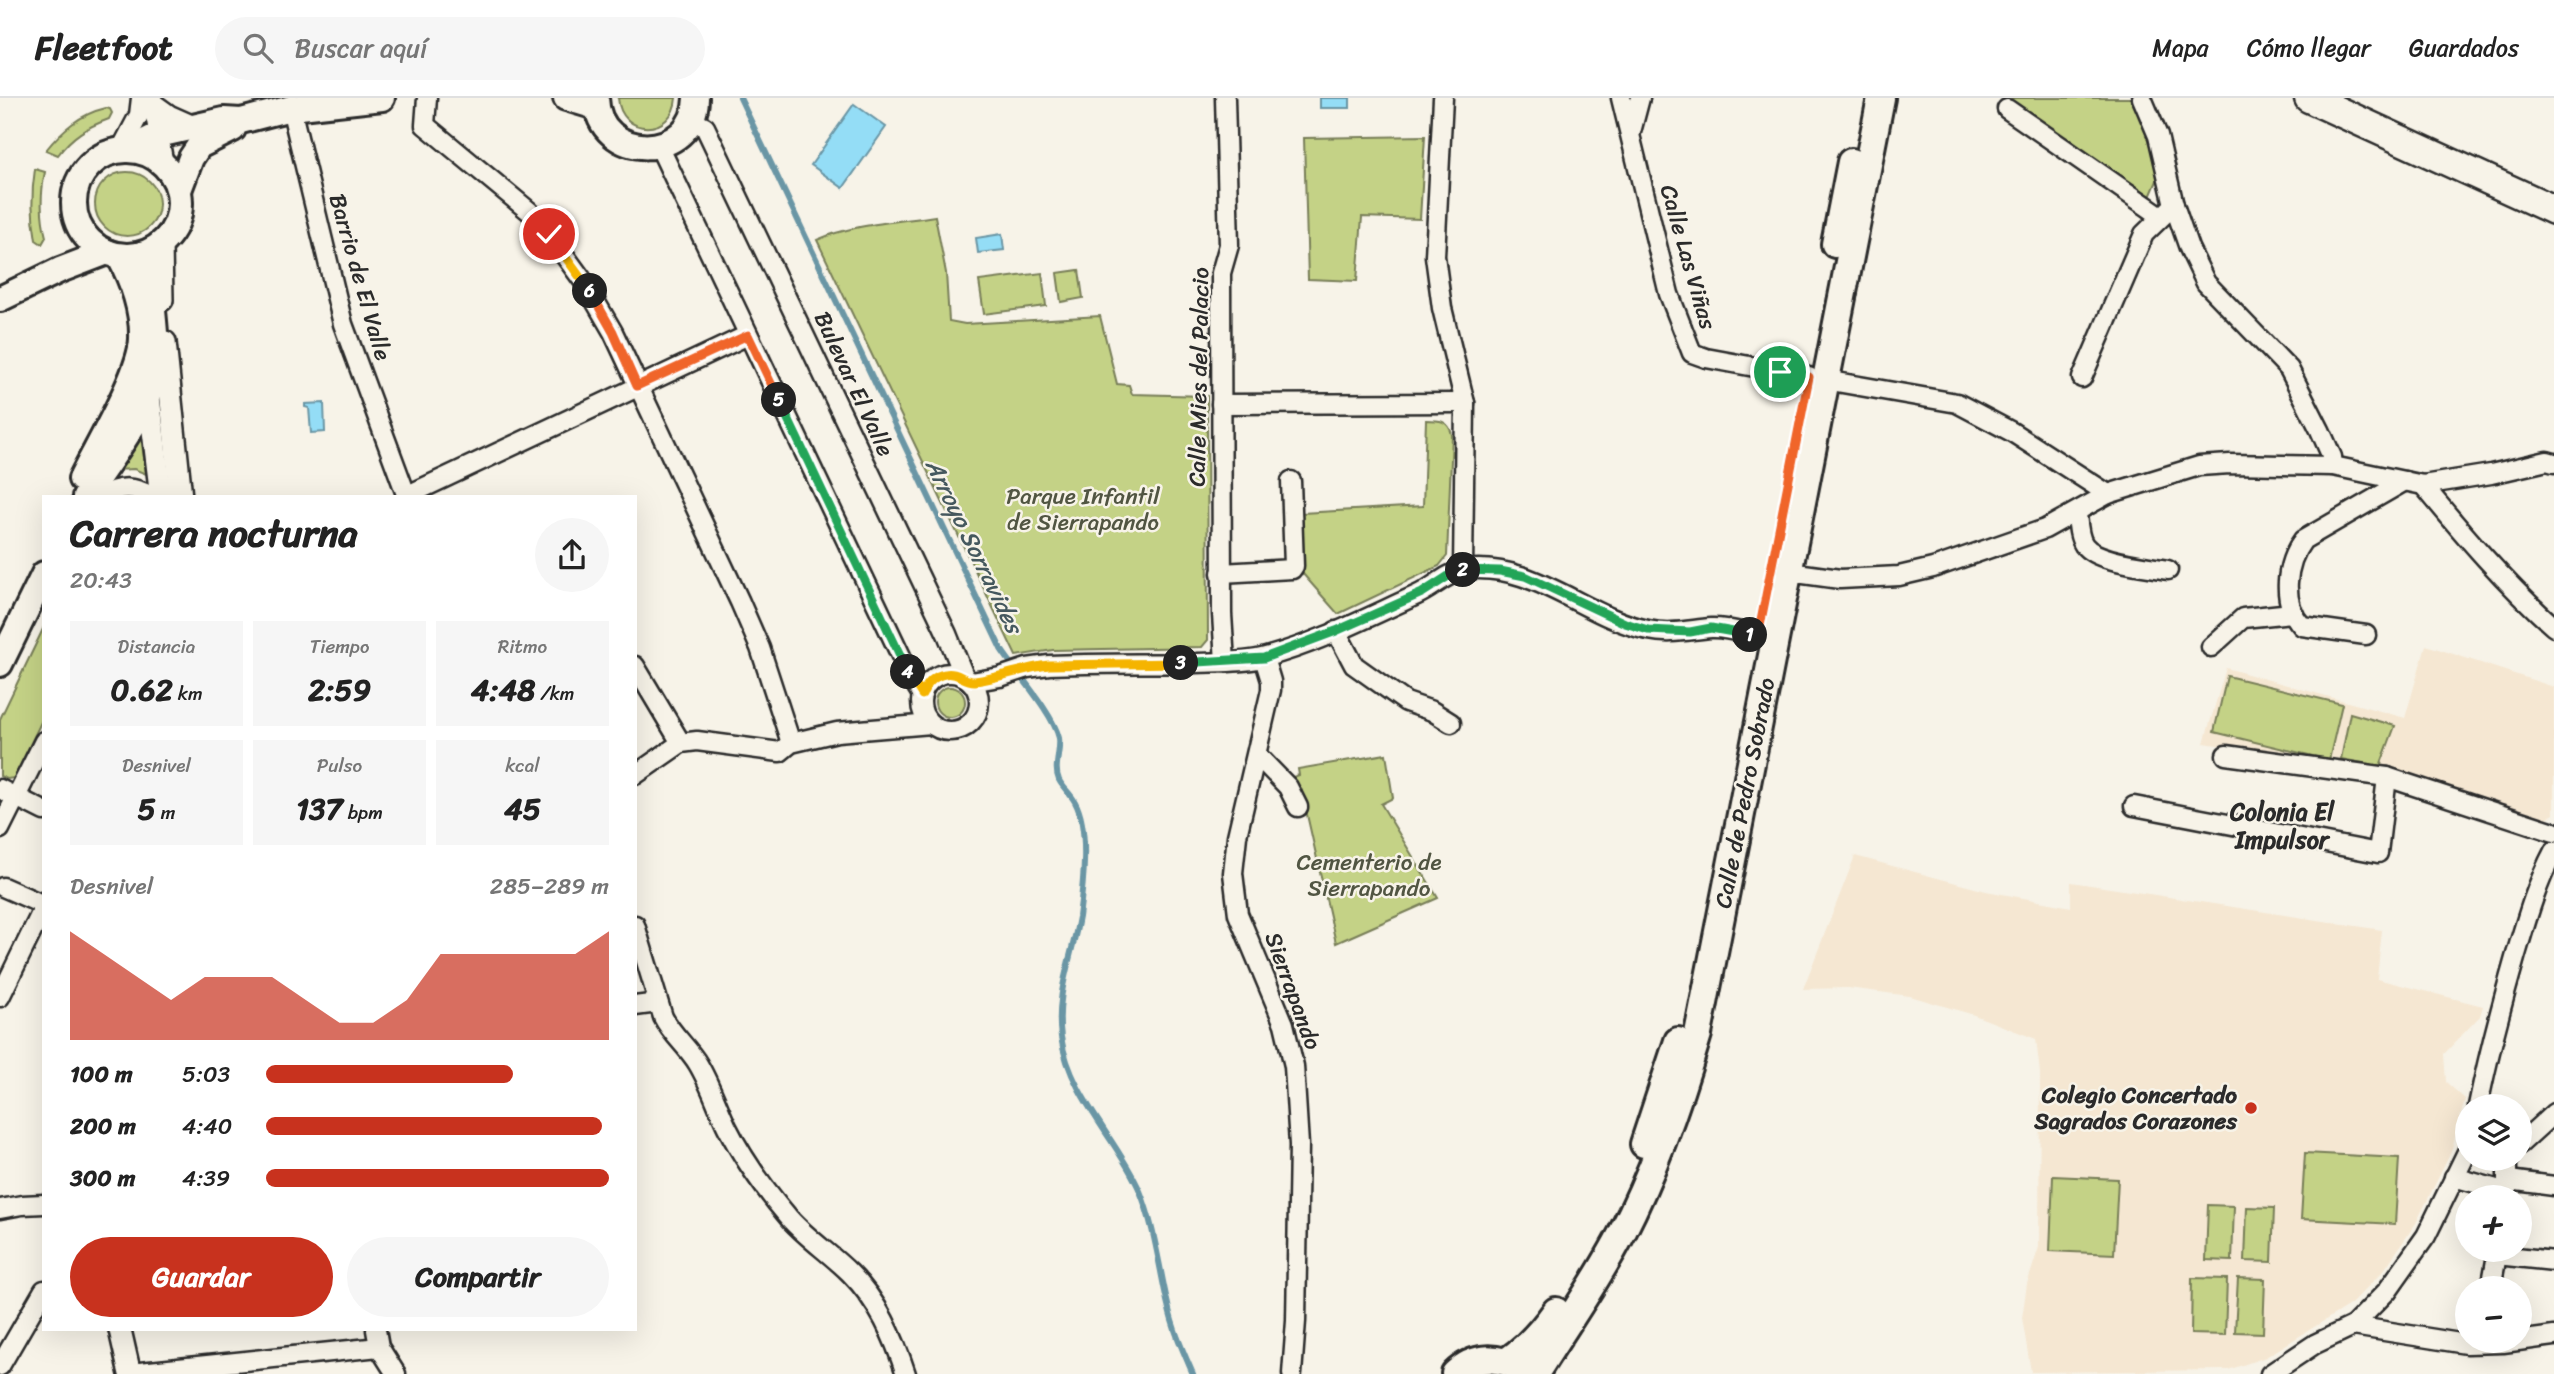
<!DOCTYPE html>
<html lang="es">
<head>
<meta charset="utf-8">
<style>
  :root { --surface:#fff; --page:#f6f6f6; --text:#222; --muted:#767676; --line:#e0e0e0; --accent:#c8321e }
  body { margin:0; font-family:Sriracha,sans-serif; background:var(--page); color:var(--text); height:100vh; display:flex; flex-direction:column; font-size:26px; white-space:nowrap }
  * { box-sizing:border-box; margin:0 }
  p { font-size:23px; color:var(--muted) }
  .icon { flex:none; width:38px; height:38px; fill:none; stroke:currentColor; stroke-width:2; stroke-linecap:round; stroke-linejoin:round }
  .map { position:relative; flex:1; overflow:hidden }
  .details { position:absolute; left:42px; top:397px; width:595px; height:836px; display:flex; flex-direction:column; background:var(--surface); border-radius:0px; box-shadow:0 7px 28px #0002 }
  .details>* { flex:none }
  .tools { position:absolute; left:2455px; top:996px; display:grid; gap:14px }
  .tools a { display:grid; place-items:center; width:77px; height:77px; border-radius:50%; background:var(--surface); box-shadow:0 7px 28px #0002; font-size:35px }
  .pin { position:absolute; display:grid; place-items:center; width:60px; height:60px; color:#fff; margin:-30px; border:4px solid #fff; border-radius:50%; box-shadow:0 2px 7px #0007 }
  .km { position:absolute; width:35px; height:35px; margin:-18px; border-radius:50%; background:#222; color:#fff; font-size:19px; line-height:35px; text-align:center }
  .round { display:grid; place-items:center; flex:none; width:74px; height:74px; border-radius:37px; background:var(--page) }
  .summary { display:flex; align-items:center; justify-content:space-between; height:119px; padding:0 28px }
  h1 { font-size:38px; font-weight:800; line-height:52px }
  .stats { display:grid; grid-template-columns:repeat(3,1fr); gap:10px; height:119px; padding:7px 28px }
  .stats div { display:grid; align-content:center; border-radius:0px; background:var(--page); text-align:center }
  .stats b { font-size:30px; font-weight:800 }
  .stats small { font-size:19px; font-weight:400 }
  .stats p { font-size:19px }
  .chart { height:196px; padding:14px 28px }
  .chart p { display:flex; justify-content:space-between }
  .chart svg { width:100%; height:126px; margin-top:7px; fill:var(--accent); opacity:.7 }
  .action { display:flex; gap:14px; margin-top:auto; padding:14px 28px }
  .action a { flex:1; height:80px; border-radius:42px; background:var(--accent); color:#fff; font-size:28px; font-weight:800; line-height:80px; text-align:center }
  .action a+a { background:var(--page); color:var(--text) }
  ul { padding:0 28px; list-style:none; font-size:23px }
  li { display:grid; grid-template-columns:112px 84px 1fr; align-items:center; height:52px }
  li i { height:18px; border-radius:9px; background:var(--accent) }
  header { display:flex; align-items:center; gap:42px; box-sizing:border-box; height:98px; padding:0 35px; background:var(--surface); border-bottom:2px solid var(--line) }
  header strong { font-size:33px }
  nav { display:flex; gap:38px; margin-inline-start:auto; font-size:24px }
  .search { width:490px; height:63px; background:var(--page); display:flex; align-items:center; gap:18px; box-sizing:border-box; padding:0 24px; border-radius:38px; color:var(--muted); font-size:26px }
  .map>svg:first-child { display:block }
  .built { fill:#f5e7d2 }
  .green { fill:#c4d286; stroke:#787e58; stroke-width:2 }
  .water { fill:#94ddf6; stroke:#6a96a5; stroke-width:2 }
  .lines { fill:none; stroke-linecap:round; stroke-linejoin:round }
  .stream { stroke:#6a96a5; stroke-width:6 }
  .minor-casing { stroke:#2b2b2b; stroke-width:23 }
  .tertiary-casing { stroke:#2b2b2b; stroke-width:26 }
  .secondary-casing { stroke:#2b2b2b; stroke-width:30 }
  .primary-casing { stroke:#2b2b2b; stroke-width:32 }
  .trunk-casing { stroke:#2b2b2b; stroke-width:33 }
  .minor { stroke:#f7f3e8; stroke-width:18 }
  .tertiary { stroke:#f7f3e8; stroke-width:21 }
  .secondary { stroke:#f7f3e8; stroke-width:24 }
  .primary { stroke:#f7f3e8; stroke-width:26 }
  .trunk { stroke:#f7f3e8; stroke-width:28 }
  .split-1-casing { stroke:#fff; stroke-width:14 }
  .split-2-casing { stroke:#fff; stroke-width:14 }
  .split-3-casing { stroke:#fff; stroke-width:14 }
  .split-4-casing { stroke:#fff; stroke-width:14 }
  .split-5-casing { stroke:#fff; stroke-width:14 }
  .split-6-casing { stroke:#fff; stroke-width:14 }
  .split-7-casing { stroke:#fff; stroke-width:14 }
  .split-1 { stroke:#f0652b; stroke-width:9 }
  .split-2 { stroke:#22a559; stroke-width:9 }
  .split-3 { stroke:#22a559; stroke-width:9 }
  .split-4 { stroke:#f5b400; stroke-width:9 }
  .split-5 { stroke:#22a559; stroke-width:9 }
  .split-6 { stroke:#f0652b; stroke-width:9 }
  .split-7 { stroke:#f5b400; stroke-width:9 }
  .poi-dot { fill:#c8321e; stroke:#f7f3e8; stroke-width:2.5 }
  .labels { text-anchor:middle; dominant-baseline:central; stroke-width:5; stroke-linejoin:round; paint-order:stroke }
  .street-label { font-size:23px; fill:#2b2b2b; stroke:#f7f3e8 }
  .park-label { font-size:23px; fill:#515542; stroke:#f7f3e8 }
  .poi-label { font-size:23px; font-weight:bold; fill:#2b2b2b; stroke:#f7f3e8; text-anchor:end }
  .water-label { font-size:24px; font-style:italic; fill:#45585e; stroke:#f7f3e8 }
  .neighbourhood-label { font-size:24px; font-weight:bold; fill:#2b2b2b; stroke:#f7f3e8 }
</style>
</head>
<body>
<header>
<strong>Fleetfoot</strong>
<div class="search"><svg class="icon" aria-label="search" viewBox="0 0 24 24"><circle cx="10" cy="10" r="6"/><path d="M15 15l6 6"/></svg>Buscar aquí</div>
<nav><a>Mapa</a><a>Cómo llegar</a><a>Guardados</a></nav>
</header>
<div class="map">
<svg width="2554" height="1276" viewBox="0 0 2554 1276">
  <rect width="100%" height="100%" fill="#f7f3e8"/>
  <filter id="ink" filterUnits="userSpaceOnUse"><feTurbulence type="fractalNoise" baseFrequency=".0143" numOctaves="2"/><feDisplacementMap in="SourceGraphic" scale="14" xChannelSelector="R" yChannelSelector="G"/><feConvolveMatrix kernelMatrix="1 2 1 2 8 2 1 2 1" color-interpolation-filters="sRGB"/></filter>
  <g filter="url(#ink)">
    <g class="built">
      <path d="M2426,547L2554,589V716L2547,720L2399,674L2204,645L2226,570L2405,620Z"/>
      <path d="M1855,758L1986,793L2071,809V784L2382,832L2377,881L2483,908L2480,918L2444,956L2446,984L2465,1001L2451,1054L2416,1125L2384,1172L2351,1206L2266,1259L2228,1272L2031,1274L2022,1220L2027,1186L2039,1149L2040,975L2036,941L1974,917L1910,898L1848,890L1803,891Z"/>
    </g>
    <g class="green">
      <path d="M618,0H676C673,39 621,39 618,0Z"/>
      <path d="M2012,0H2130L2144,28L2159,78L2150,99L2010,6Z"/>
      <path d="M106,10L110,11L112,15L109,21C87,29 72,38 58,57L46,52C62,32 80,16 106,10Z"/>
      <path d="M1425,38L1420,121L1362,119L1357,183L1308,181L1304,40Z"/>
      <path d="M35,71L45,74C40,97 40,116 46,139L42,146L36,142C31,116 31,96 35,71Z"/>
      <circle cx="127" cy="106" r="32"/>
      <path d="M935,118L946,175L949,223L965,226L1100,218L1117,286L1129,287L1132,296L1207,298L1208,542L1202,549L1053,552L1016,558L817,142C853,126 896,124 935,118Z"/>
      <path d="M1079,172L1083,200L1061,204L1057,175Z"/>
      <path d="M1042,175L1046,208L984,216L979,183Z"/>
      <path d="M1426,322C1439,322 1449,322 1452,337L1447,458L1439,468L1338,516L1303,476L1302,415L1423,408Z"/>
      <path d="M141,338L146,376L134,371L116,372Z"/>
      <path d="M44,529V618L14,680L7,681L0,678V621Z"/>
      <path d="M2227,578L2342,606L2329,662L2214,634Z"/>
      <circle cx="950" cy="604" r="15"/>
      <path d="M2350,615L2395,628L2380,668L2341,661Z"/>
      <path d="M1386,656L1393,700L1381,706L1438,800L1336,845L1301,690H1295L1293,679L1299,677L1298,671Z"/>
      <path d="M2305,1055L2399,1060L2395,1126L2301,1121Z"/>
      <path d="M2053,1078L2118,1081L2114,1156L2050,1153Z"/>
      <path d="M2208,1107L2234,1108L2232,1163L2206,1162Z"/>
      <path d="M2247,1109L2274,1110L2272,1164L2245,1163Z"/>
      <path d="M2192,1180L2227,1181L2225,1237L2191,1236Z"/>
      <path d="M2238,1180L2265,1181L2263,1235L2235,1234Z"/>
    </g>
    <g class="water">
      <rect x="1320" y="0" width="30" height="10"/>
      <path d="M854,6L886,29L843,90L811,67Z"/>
      <path d="M1002,136L1004,152L978,155L976,140Z"/>
      <path d="M324,305L325,334L311,335L309,310L305,309V306Z"/>
    </g>
    <g class="lines">
      <path class="stream" d="M740,0L1001,551C1016,574 1053,615 1059,640C1061,654 1053,669 1059,682C1063,690 1071,696 1075,704C1090,731 1083,789 1079,819C1072,860 1055,896 1061,939C1070,999 1117,1040 1140,1093C1155,1130 1159,1169 1168,1207C1173,1231 1183,1253 1193,1276"/>
      <g class="minor-casing">
        <g id="minor">
          <path d="M152,0L164,67"/>
          <path d="M427,0L425,27L529,113L549,136L584,184L613,234L740,504L760,550L791,645"/>
          <path d="M1225,0L1229,147L1221,175L1222,516L1225,564"/>
          <path d="M1443,0L1435,158L1442,210L1465,305L1463,472"/>
          <path d="M1621,0L1669,196L1692,255L1706,260L1809,279"/>
          <path d="M2142,0L2158,38L2174,107L2189,150L2206,185L2289,271L2320,332L2332,359L2333,368"/>
          <path d="M152,4L170,17L197,29"/>
          <path d="M291,10L343,226L407,399"/>
          <path d="M2007,11L2161,118"/>
          <path d="M691,22L705,29L947,536L964,578"/>
          <path d="M1631,34L1640,0"/>
          <path d="M659,48L911,579L922,597"/>
          <path d="M120,53L139,17L141,0"/>
          <path d="M2082,280L2144,136L2174,107"/>
          <path d="M1825,282L1957,305L2012,334L2108,396"/>
          <path d="M1221,306L1465,305"/>
          <path d="M2423,387C2464,437 2505,485 2554,529"/>
          <path d="M406,398L748,237"/>
          <path d="M102,399C120,386 136,389 154,399"/>
          <path d="M2077,415C2078,425 2078,438 2084,447C2096,464 2147,468 2168,472"/>
          <path d="M1789,474L1840,481L1899,478L1933,470L2045,431L2108,396L2199,368L2230,366L2333,368L2423,387L2491,376L2547,363L2554,365"/>
          <path d="M1221,475L1292,471L1294,468L1291,383"/>
          <path d="M1336,533L1354,567L1406,604L1432,613L1451,625"/>
          <path d="M2366,537L2302,528C2281,505 2285,466 2303,442L2405,383"/>
          <path d="M2211,549L2243,520L2292,515"/>
          <path d="M1264,560L1271,583V592L1237,738L1233,775L1238,816L1284,926L1294,968L1299,1047L1296,1223L1292,1276"/>
          <path d="M635,568L681,645"/>
          <circle cx="950" cy="604" r="29"/>
          <path d="M971,584L1000,579L1027,570L1049,567C1098,565 1148,566 1197,565C1219,564 1245,565 1266,559C1318,545 1368,519 1417,497C1433,490 1447,475 1464,472C1534,463 1584,519 1648,532C1671,537 1688,532 1711,530C1726,529 1743,535 1758,538"/>
          <path d="M1257,657L1288,689L1298,709"/>
          <path d="M2226,657L2387,679L2554,734"/>
          <path d="M635,677L681,645L697,643L780,654L791,645L837,634L931,626"/>
          <path d="M0,691L44,713"/>
          <path d="M2134,708L2378,755L2387,679"/>
          <path d="M0,731L44,643"/>
          <path d="M3,789L44,807"/>
          <path d="M635,827L663,919C672,937 688,949 698,966C710,986 717,1008 727,1029C743,1061 767,1094 790,1121C808,1141 831,1156 850,1175C878,1203 894,1239 906,1276"/>
          <path d="M0,899L44,809"/>
          <path d="M635,908L658,905"/>
          <path d="M2478,1008C2488,958 2501,909 2515,860C2526,823 2536,787 2554,753"/>
          <path d="M2520,1046L2554,1015"/>
          <path d="M2507,1060V1092"/>
          <path d="M2454,1079L2507,1094"/>
          <path d="M2509,1082L2554,1088"/>
          <path d="M0,1111L22,1107L44,1106"/>
          <path d="M2498,1152L2497,1157L2554,1163"/>
          <path d="M2491,1190L2497,1157"/>
          <path d="M2353,1228L2466,1246L2503,1245L2554,1238"/>
          <path d="M376,1232L379,1249L396,1276"/>
          <path d="M0,1268L44,1192"/>
          <path d="M130,1275L379,1249"/>
          <path d="M2270,1276L2315,1246L2353,1228L2387,1193L2426,1138L2468,1052"/>
        </g>
      </g>
      <g class="tertiary-casing">
        <g id="tertiary">
          <path d="M161,146L162,202"/>
          <path d="M165,244L181,399"/>
          <path d="M148,291L161,399"/>
          <path d="M120,1232L130,1276"/>
        </g>
      </g>
      <g class="secondary-casing">
        <g id="secondary">
          <path d="M566,0L596,9"/>
          <path d="M596,0C598,65 695,64 696,0"/>
          <circle cx="127" cy="105" r="53"/>
          <path d="M129,52L158,37L224,22L241,23L291,10L382,0"/>
          <path d="M179,92L191,60L199,48L233,31"/>
          <path d="M0,201L60,172L107,154"/>
          <path d="M81,381C97,348 141,275 142,241C143,211 133,184 119,158"/>
          <path d="M85,399C106,367 148,314 154,278C160,247 149,189 147,155"/>
          <path d="M0,566L44,476"/>
        </g>
      </g>
      <g class="primary-casing">
        <g id="primary">
          <path d="M1835,146L1851,64"/>
          <path d="M1644,1046L1678,943"/>
          <path d="M1507,1263C1528,1249 1542,1233 1556,1213"/>
          <path d="M1455,1276C1474,1257 1497,1258 1520,1270"/>
          <path d="M1535,1276C1564,1229 1596,1185 1622,1135C1655,1071 1678,1005 1698,936L1881,0"/>
        </g>
      </g>
      <g class="trunk-casing">
        <path id="trunk" d="M2309,0L2554,112"/>
      </g>
      <use href="#minor" class="minor"/>
      <use href="#tertiary" class="tertiary"/>
      <use href="#secondary" class="secondary"/>
      <use href="#primary" class="primary"/>
      <use href="#trunk" class="trunk"/>
    </g>
  </g>
  <g class="lines" filter="url(#ink)">
    <g class="split-1-casing">
      <path id="split-1" d="M1750,537L1758,538L1809,279L1780,274"/>
    </g>
    <g class="split-2-casing">
      <path id="split-2" d="M1463,472L1500,473L1525,478L1625,525L1648,532L1690,534L1711,530L1750,537"/>
    </g>
    <g class="split-3-casing">
      <path id="split-3" d="M1181,565L1264,560L1336,533L1422,495L1450,477L1463,472"/>
    </g>
    <g class="split-4-casing">
      <path id="split-4" d="M908,574L922,597C926,587 933,578 945,576C957,573 965,584 975,583C1000,580 1023,570 1049,567L1181,565"/>
    </g>
    <g class="split-5-casing">
      <path id="split-5" d="M779,302L908,574"/>
    </g>
    <g class="split-6-casing">
      <path id="split-6" d="M590,193L613,234L637,288L748,237L779,302"/>
    </g>
    <g class="split-7-casing">
      <path id="split-7" d="M549,136L590,193"/>
    </g>
    <use href="#split-1" class="split-1"/>
    <use href="#split-2" class="split-2"/>
    <use href="#split-3" class="split-3"/>
    <use href="#split-4" class="split-4"/>
    <use href="#split-5" class="split-5"/>
    <use href="#split-6" class="split-6"/>
    <use href="#split-7" class="split-7"/>
  </g>
  <circle class="poi-dot" cx="2251" cy="1010" r="7"/>
  <g class="labels">
    <g class="street-label">
      <text transform="translate(1688 159) rotate(74)">Calle Las Viñas</text>
      <text transform="translate(360 179) rotate(74)">Barrio de El Valle</text>
      <text transform="translate(1199 279) rotate(-89)">Calle Mies del Palacio</text>
      <text transform="translate(854 286) rotate(65)">Bulevar El Valle</text>
      <text transform="translate(1745 695) rotate(-79)">Calle de Pedro Sobrado</text>
      <text transform="translate(1293 893) rotate(70)">Sierrapando</text>
    </g>
    <g class="park-label">
      <text x="1083" y="398">Parque Infantil<tspan x="1083" dy="26">de Sierrapando</tspan></text>
      <text x="1369" y="764">Cementerio de<tspan x="1369" dy="26">Sierrapando</tspan></text>
    </g>
    <g class="poi-label">
      <text x="2237" y="997">Colegio Concertado<tspan x="2237" dy="26">Sagrados Corazones</tspan></text>
    </g>
    <g class="water-label">
      <text transform="translate(974 448) rotate(64)">Arroyo Sorravides</text>
    </g>
    <g class="neighbourhood-label">
      <text x="2282" y="714">Colonia El<tspan x="2282" dy="28">Impulsor</tspan></text>
    </g>
  </g>
</svg>
<div class="tools">
<a><svg class="icon" aria-label="layers" viewBox="0 0 24 24"><path d="M12 4l9 5-9 5-9-5zM3 14l9 5 9-5"/></svg></a>
<a>+</a>
<a>−</a>
</div>
<div class="pin" style="left:1780px;top:274px;background:#1e9e55"><svg class="icon" aria-label="arrive" viewBox="0 0 24 24"><path d="M6 21V4h12l-3 4 3 4H6"/></svg></div>
<div class="pin" style="left:549px;top:136px;background:#d93025"><svg class="icon" aria-label="check" viewBox="0 0 24 24"><path d="M5 12l5 5 9-10"/></svg></div>
<b class="km" style="left:1750px;top:537px">1</b>
<b class="km" style="left:1463px;top:472px">2</b>
<b class="km" style="left:1181px;top:565px">3</b>
<b class="km" style="left:908px;top:574px">4</b>
<b class="km" style="left:779px;top:302px">5</b>
<b class="km" style="left:590px;top:193px">6</b>
<section class="details">
<div class="summary"><div><h1>Carrera nocturna</h1><p>20:43</p></div><a class="round"><svg class="icon" aria-label="share" viewBox="0 0 24 24"><path d="M12 15V3M7 8l5-5 5 5M5 13v7h14v-7"/></svg></a></div>
<div class="stats">
<div><p>Distancia</p><b>0.62<small> km</small></b></div>
<div><p>Tiempo</p><b>2:59</b></div>
<div><p>Ritmo</p><b>4:48<small> /km</small></b></div>
</div>
<div class="stats">
<div><p>Desnivel</p><b>5<small> m</small></b></div>
<div><p>Pulso</p><b>137<small> bpm</small></b></div>
<div><p>kcal</p><b>45</b></div>
</div>
<div class="chart"><p><span>Desnivel</span>285–289 m</p>
<svg viewBox="0 0 160 44" preserveAspectRatio="none"><path d="M0 44V6L10 14L20 22L30 30L40 22L50 22L60 22L70 30L80 38L90 38L100 30L110 14L120 14L130 14L140 14L150 14L160 6V44z"/></svg>
</div>
<ul>
<li><b>100 m</b>5:03<i style="width:72%"></i></li>
<li><b>200 m</b>4:40<i style="width:98%"></i></li>
<li><b>300 m</b>4:39<i style="width:100%"></i></li>
</ul>
<div class="action"><a>Guardar</a><a>Compartir</a></div>
</section>
</div>
</body>
</html>
